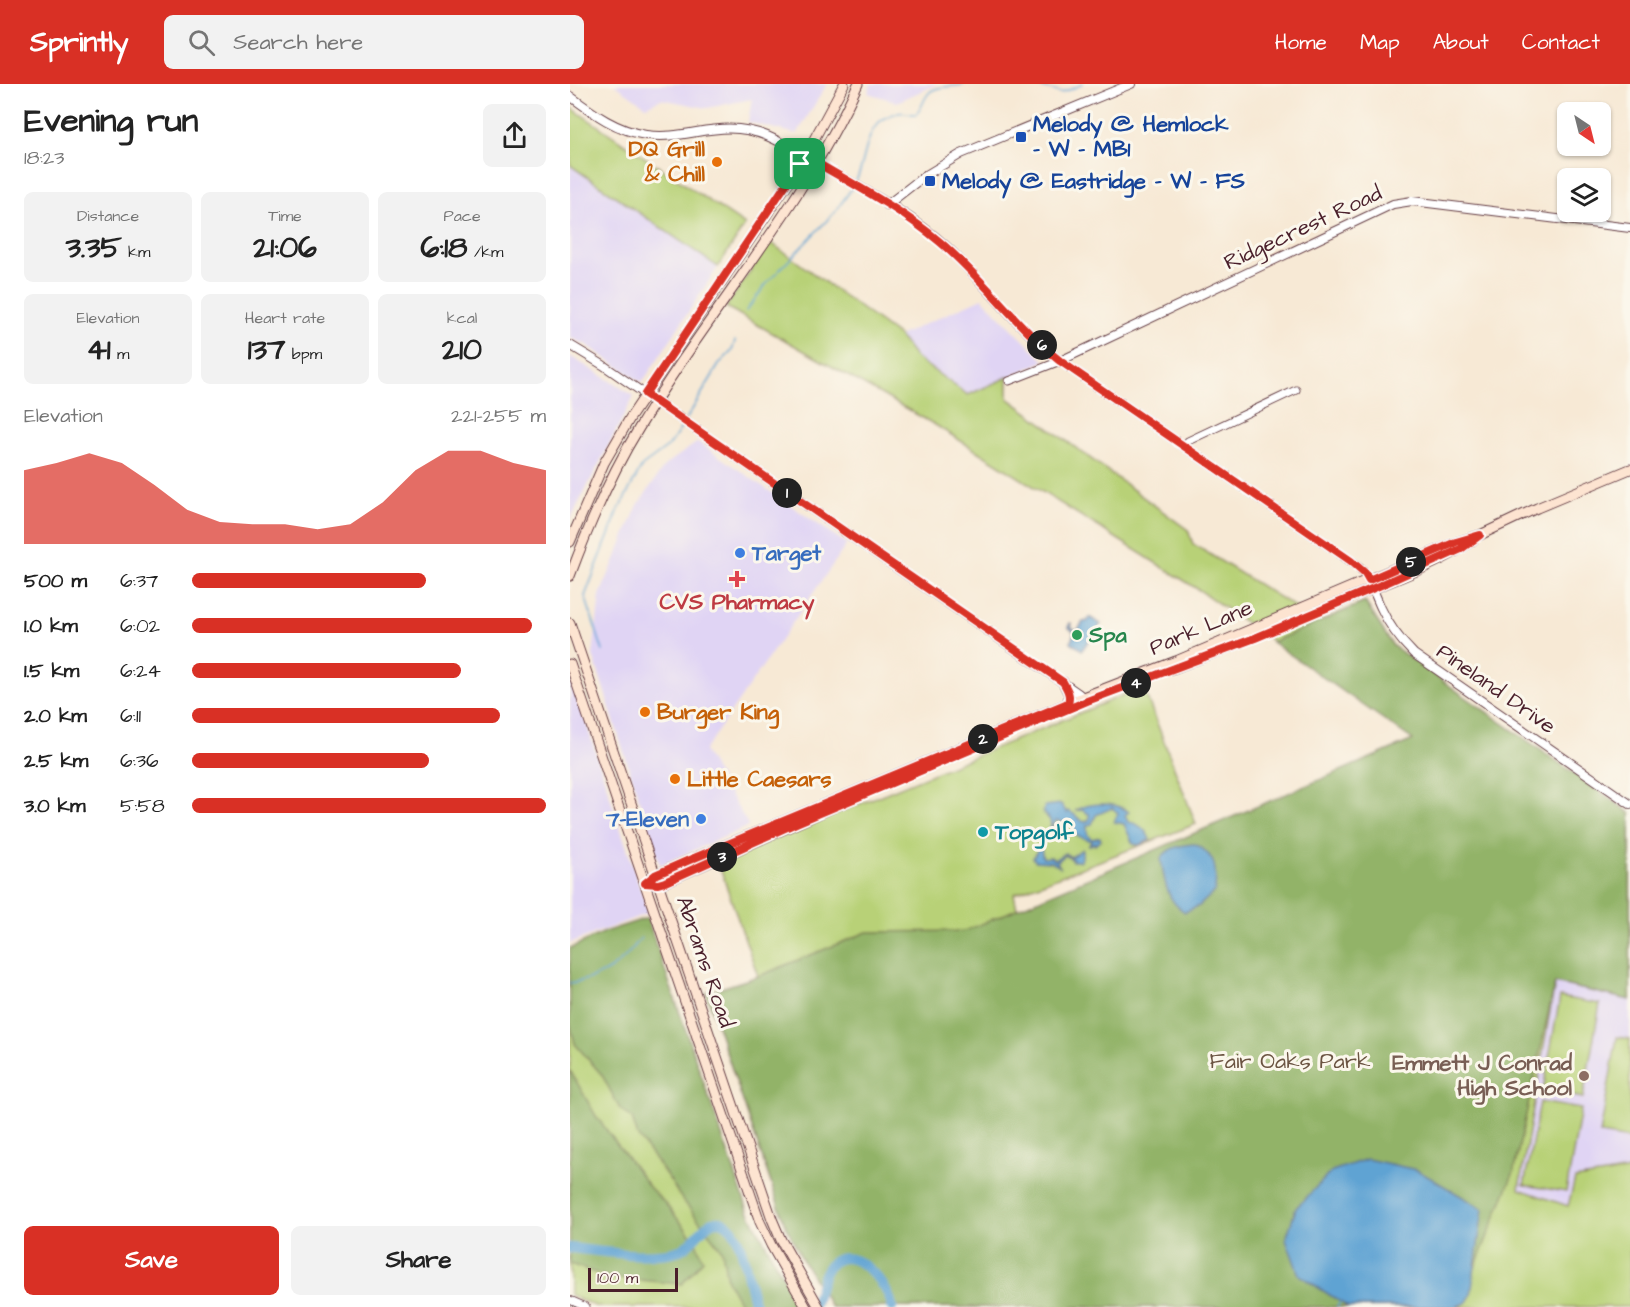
<!DOCTYPE html>
<html lang="en">
<head>
<meta charset="utf-8">
<style>
  :root { --surface:#fff; --page:#f2f2f2; --text:#222; --muted:#767676; --accent:#d93025 }
  body { margin:0; font-family:"Architects Daughter",sans-serif; background:var(--page); color:var(--text); height:100vh; display:flex; flex-direction:column; font-size:22px; white-space:nowrap }
  * { box-sizing:border-box; margin:0 }
  p { font-size:20px; color:var(--muted) }
  .icon { flex:none; width:33px; height:33px; fill:none; stroke:currentColor; stroke-width:2; stroke-linecap:round; stroke-linejoin:round }
  .map { position:relative; flex:1; overflow:hidden }
  .panel { display:flex; flex-direction:column; background:var(--surface); width:570px }
  .panel>* { flex:none }
  .needle { width:39px; rotate:145deg }
  .fabs { position:absolute; left:987px; top:18px; display:grid; gap:12px }
  .fabs a { display:grid; place-items:center; width:54px; height:54px; border-radius:9px; background:var(--surface); box-shadow:0 2px 4px #0004; font-size:30px }
  .scale { position:absolute; left:18px; bottom:15px; width:90px; box-sizing:border-box; padding-left:6px; border:3px solid #4a1f2b; border-top:0; font-size:16px; line-height:21px; white-space:nowrap; color:#4a1f2b; -webkit-text-stroke:4px #fbf7ec; paint-order:stroke }
  .pin { position:absolute; display:grid; place-items:center; width:51px; height:51px; color:#fff; margin:-26px; border-radius:12px; box-shadow:0 3px 9px #0006 }
  .km { position:absolute; width:30px; height:30px; margin:-15px; border-radius:50%; background:#222; color:#fff; font-size:16px; line-height:30px; text-align:center }
  .round { display:grid; place-items:center; flex:none; width:63px; height:63px; border-radius:9px; background:var(--page) }
  .head { display:flex; align-items:center; justify-content:space-between; height:102px; padding:0 24px }
  h1 { font-size:33px; font-weight:800; line-height:45px }
  .figures { display:grid; grid-template-columns:repeat(3,1fr); gap:9px; height:102px; padding:6px 24px }
  .figures div { display:grid; align-content:center; border-radius:9px; background:var(--page); text-align:center }
  .figures b { font-size:30px; font-weight:800 }
  .figures small { font-size:16px; font-weight:400 }
  .figures p { font-size:16px }
  .chart { height:168px; padding:12px 24px }
  .chart p { display:flex; justify-content:space-between }
  .chart svg { width:100%; height:108px; margin-top:6px; fill:var(--accent); opacity:.7 }
  .cta { display:flex; gap:12px; margin-top:auto; padding:12px 24px }
  .cta a { flex:1; height:69px; border-radius:9px; background:var(--accent); color:#fff; font-size:24px; font-weight:800; line-height:69px; text-align:center }
  .cta a+a { background:var(--page); color:var(--text) }
  ul { padding:0 24px; list-style:none; font-size:20px }
  li { display:grid; grid-template-columns:96px 72px 1fr; align-items:center; height:45px }
  li i { height:15px; border-radius:8px; background:var(--accent) }
  header { display:flex; align-items:center; gap:36px; box-sizing:border-box; height:84px; padding:0 30px; background:var(--accent); color:#fff }
  header strong { font-size:28px }
  nav { display:flex; gap:33px; margin-inline-start:auto; font-size:21px }
  .search { width:420px; height:54px; background:var(--page); display:flex; align-items:center; gap:15px; box-sizing:border-box; padding:0 21px; border-radius:9px; color:var(--muted); font-size:22px }
  main { display:flex; flex:1; min-height:0 }
  .map>svg:first-child { display:block }
  .built { fill:#e0d4f4 }
  .green { fill:#b8d177; stroke:#817851; stroke-width:1.5 }
  .forest { fill:#92b368; stroke:#6e694a; stroke-width:1.5 }
  .water { fill:#5fa3d3; stroke:#54617f; stroke-width:1.5 }
  .lines { fill:none; stroke-linecap:round; stroke-linejoin:round }
  .stream { stroke:#5fa3d3; stroke-width:1.5 }
  .river { stroke:#5fa3d3; stroke-width:10 }
  .minor-casing { stroke:#643d44; stroke-width:9 }
  .tertiary-casing { stroke:#643d44; stroke-width:10 }
  .secondary-casing { stroke:#643d44; stroke-width:11 }
  .minor { stroke:#fff; stroke-width:7 }
  .tertiary { stroke:#fff; stroke-width:8 }
  .secondary { stroke:#fde4d1; stroke-width:9 }
  .route-casing { stroke:#fff; stroke-width:12 }
  .route { stroke:#d93025; stroke-width:8 }
  .transit-dot { fill:#1a4fb4; stroke:#fbf7ec; stroke-width:2 }
  .food-dot { fill:#e8710a; stroke:#fbf7ec; stroke-width:2 }
  .shop-dot { fill:#3f7fe0; stroke:#fbf7ec; stroke-width:2 }
  .health-dot { fill:#e0444e; stroke:#fbf7ec; stroke-width:2 }
  .leisure-dot { fill:#2e9e5b; stroke:#fbf7ec; stroke-width:2 }
  .culture-dot { fill:#0f9aa8; stroke:#fbf7ec; stroke-width:2 }
  .education-dot { fill:#8d6e63; stroke:#fbf7ec; stroke-width:2 }
  .labels { text-anchor:middle; dominant-baseline:central; stroke-width:6; stroke-linejoin:round; paint-order:stroke }
  .transit-label { font-size:22px; font-weight:bold; fill:#164399; stroke:#fbf7ec; text-anchor:start }
  .food-label { font-size:22px; font-weight:bold; fill:#c56008; stroke:#fbf7ec; text-anchor:start }
  .street-label { font-size:22px; fill:#4a1f2b; stroke:#fbf7ec }
  .shop-label { font-size:22px; font-weight:bold; fill:#366cbe; stroke:#fbf7ec; text-anchor:start }
  .health-label { font-size:22px; font-weight:bold; fill:#be3a42; stroke:#fbf7ec }
  .leisure-label { font-size:22px; font-weight:bold; fill:#27864d; stroke:#fbf7ec; text-anchor:start }
  .culture-label { font-size:22px; font-weight:bold; fill:#0d838f; stroke:#fbf7ec; text-anchor:start }
  .park-label { font-size:22px; fill:#6b5442; stroke:#fbf7ec }
  .education-label { font-size:22px; font-weight:bold; fill:#785e54; stroke:#fbf7ec; text-anchor:end }
</style>
</head>
<body>
<header>
<strong>Sprintly</strong>
<div class="search"><svg class="icon" aria-label="search" viewBox="0 0 24 24"><circle cx="10" cy="10" r="6"/><path d="M15 15l6 6"/></svg>Search here</div>
<nav><a>Home</a><a>Map</a><a>About</a><a>Contact</a></nav>
</header>
<main>
<section class="panel">
<div class="head"><div><h1>Evening run</h1><p>18:23</p></div><a class="round"><svg class="icon" aria-label="share" viewBox="0 0 24 24"><path d="M12 15V3M7 8l5-5 5 5M5 13v7h14v-7"/></svg></a></div>
<div class="figures">
<div><p>Distance</p><b>3.35<small> km</small></b></div>
<div><p>Time</p><b>21:06</b></div>
<div><p>Pace</p><b>6:18<small> /km</small></b></div>
</div>
<div class="figures">
<div><p>Elevation</p><b>41<small> m</small></b></div>
<div><p>Heart rate</p><b>137<small> bpm</small></b></div>
<div><p>kcal</p><b>210</b></div>
</div>
<div class="chart"><p><span>Elevation</span>221–255 m</p>
<svg viewBox="0 0 160 44" preserveAspectRatio="none"><path d="M0 44V14L10 11L20 7L30 11L40 20L50 30L60 35L70 36L80 36L90 38L100 36L110 27L120 14L130 6L140 6L150 11L160 14V44z"/></svg>
</div>
<ul>
<li><b>500 m</b>6:37<i style="width:66%"></i></li>
<li><b>1.0 km</b>6:02<i style="width:96%"></i></li>
<li><b>1.5 km</b>6:24<i style="width:76%"></i></li>
<li><b>2.0 km</b>6:11<i style="width:87%"></i></li>
<li><b>2.5 km</b>6:36<i style="width:67%"></i></li>
<li><b>3.0 km</b>5:58<i style="width:100%"></i></li>
</ul>
<div class="cta"><a>Save</a><a>Share</a></div>
</section>
<div class="map">
<svg width="1060" height="1223" viewBox="0 0 1060 1223">
  <rect width="100%" height="100%" fill="#fbf7ec"/>
  <filter id="ink" filterUnits="userSpaceOnUse"><feTurbulence type="fractalNoise" baseFrequency=".0167" numOctaves="2"/><feDisplacementMap in="SourceGraphic" scale="12" xChannelSelector="R" yChannelSelector="G"/><feConvolveMatrix kernelMatrix="1 2 1 2 8 2 1 2 1" color-interpolation-filters="sRGB"/></filter>
  <filter id="wash" filterUnits="userSpaceOnUse"><feTurbulence type="fractalNoise" baseFrequency=".008" numOctaves="4" result="noise"/><feDisplacementMap in="SourceGraphic" scale="24" xChannelSelector="R" yChannelSelector="G"/><feGaussianBlur stdDeviation="1.35" result="paint"/><feColorMatrix in="noise" values="0 0 0 0 0 0 0 0 0 0 0 0 0 0 0 0 0 1.4 0 .05"/><feComposite in="paint" operator="in"/></filter>
  <g filter="url(#wash)">
    <rect width="100%" height="100%" fill="#f7e9d5"/>
    <g class="built">
      <path d="M44,0H257L227,50L178,38L182,15L137,24L91,15L76,22Z"/>
      <path d="M301,0H367L327,18L298,9Z"/>
      <path d="M0,81L148,183L72,299L17,261L0,254Z"/>
      <path d="M412,214L474,277L398,311L345,273L329,252Z"/>
      <path d="M0,272L64,312L0,436Z"/>
      <path d="M128,358L277,460L134,667L179,742L90,781L23,571L30,511L68,421L95,381Z"/>
      <path d="M0,590L78,829L0,859Z"/>
      <path d="M985,899L1060,916V1086L1005,1095L998,1122L949,1105Z"/>
    </g>
    <g class="green">
      <path d="M0,23L175,141L148,183L0,81Z"/>
      <path d="M200,158L329,252L345,273L398,311L438,293V314L618,446L623,460L749,538L795,518L823,562L1060,729V916L985,899L949,1105L998,1122L1005,1095L1060,1086V1223H261L233,1177L214,1137L136,909L188,892L149,781L202,756L573,603L626,740L444,810L447,825L844,656L629,506L367,342L156,223Z"/>
      <path d="M0,899L155,1061L178,1127L229,1223H27L0,1211Z"/>
      <path d="M990,913L1030,920L1013,1014L973,1006Z"/>
      <path d="M1047,953L1060,955V1055L1030,1050Z"/>
      <path d="M970,1018L1011,1025L996,1108L954,1101Z"/>
    </g>
    <g class="forest">
      <path d="M795,518L823,562L1060,729V916L985,899L943,1090L889,1223H261L233,1177L214,1137L136,909L189,892L297,848L395,847L843,656L702,558Z"/>
      <path d="M77,834L178,1127L229,1223H172L157,1196L152,1166L109,1111L100,1096L68,1053L62,1034L50,1025L32,991L5,960L0,939V864L37,847Z"/>
      <path d="M0,986L26,1032L80,1104L93,1117L125,1156L133,1176L112,1200L37,1193L0,1180Z"/>
    </g>
    <g class="water">
      <path d="M519,533L531,540L512,566L501,558L504,548L498,543L500,539L502,540L501,543L507,547L513,538L518,537Z"/>
      <path d="M491,720L497,729L498,727C505,729 508,736 515,738L519,736V730L512,726L505,727C519,718 545,717 559,728L555,731L558,738C568,739 577,746 580,756L569,761L563,760L554,740L544,738L548,729L542,724L526,731L522,740L517,741C517,747 516,751 522,755L530,753L531,756L525,761V759L518,762L522,757L504,751L503,739L494,740L493,738L486,737L482,742L484,748C469,752 470,763 473,774L481,773L484,776L495,769L501,773L512,765V774L510,777H502V775L495,771L487,778L490,783L481,778L465,777L463,774L468,765L470,756L481,742L480,736L473,729L475,722Z"/>
      <path d="M625,760C646,771 647,785 645,807L629,822L615,828C596,818 594,794 591,774C599,763 611,761 625,760Z"/>
      <path d="M797,1075L847,1086L913,1125L901,1211L897,1218L886,1223H778L729,1191L716,1155L726,1124L762,1087Z"/>
    </g>
    <g class="lines">
      <g class="stream">
        <path d="M459,0L491,9L513,0"/>
        <path d="M286,97C298,74 293,35 328,29C334,27 340,31 346,30C353,24 353,14 360,8C367,1 385,4 395,0"/>
        <path d="M176,227L197,199L265,128L282,104"/>
        <path d="M117,334L150,279L162,267L165,257"/>
        <path d="M33,567L15,512L49,425L72,382L99,362L113,341"/>
        <path d="M0,899C34,894 51,881 71,854"/>
        <path d="M767,1223L770,1218"/>
      </g>
      <g class="river">
        <path d="M0,1164C31,1167 81,1176 110,1166C127,1160 140,1121 161,1144C174,1157 178,1204 186,1223"/>
        <path d="M243,1223C250,1210 250,1189 262,1179C285,1160 320,1202 322,1223"/>
      </g>
    </g>
  </g>
  <g filter="url(#ink)">
    <g class="lines">
      <g class="minor-casing">
        <g id="minor">
          <path d="M439,297L490,277"/>
          <path d="M614,362L618,357L726,306"/>
          <path d="M0,1216L16,1223"/>
        </g>
      </g>
      <g class="tertiary-casing">
        <g id="tertiary">
          <path d="M0,12C23,29 47,47 76,51C119,57 150,33 197,52C214,59 229,69 245,78C289,103 341,129 378,164C416,201 448,244 490,277L788,482C800,494 804,509 811,524C819,542 830,556 844,570L1060,720"/>
          <path d="M317,121L353,93L391,70L561,0"/>
          <path d="M0,261L33,281L508,609L517,617"/>
          <path d="M490,277L804,129L823,120L842,117L1060,144"/>
        </g>
      </g>
      <g class="secondary-casing">
        <g id="secondary">
          <path d="M0,458L34,379L60,334L216,102L235,72L274,0"/>
          <path d="M0,492C19,441 40,391 69,344C138,228 232,124 288,0"/>
          <path d="M0,539L202,1135L211,1156L249,1223"/>
          <path d="M0,580L190,1138L201,1161L236,1223"/>
          <path d="M602,585C664,562 725,536 787,511C826,495 869,481 903,456"/>
          <path d="M493,598L499,610L498,619"/>
          <path d="M76,799L85,791L117,777L513,613L606,577L887,458L910,451L967,424L1060,385"/>
          <path d="M76,799L88,800L95,798L289,712"/>
        </g>
      </g>
      <use href="#minor" class="minor"/>
      <use href="#tertiary" class="tertiary"/>
      <use href="#secondary" class="secondary"/>
    </g>
  </g>
  <g class="lines" filter="url(#ink)">
    <g class="route-casing">
      <path id="route" d="M235,72C281,99 330,124 370,158C413,194 446,242 490,277L781,477L795,489L799,496L886,458L910,451L891,465L811,501L685,554L517,617L226,739L95,798L88,800L75,799L85,791L117,777L498,619C501,611 497,605 493,598L75,310Z"/>
    </g>
    <use href="#route" class="route"/>
  </g>
  <g class="transit-dot">
    <rect x="445" y="47" width="12" height="12" rx="3"/>
    <rect x="354" y="91" width="12" height="12" rx="3"/>
  </g>
  <g class="food-dot">
    <circle cx="147" cy="78" r="6"/>
    <circle cx="75" cy="628" r="6"/>
    <circle cx="105" cy="695" r="6"/>
  </g>
  <g class="shop-dot">
    <circle cx="170" cy="469" r="6"/>
    <circle cx="131" cy="735" r="6"/>
  </g>
  <path class="health-dot" d="M164 486h6v6h6v6h-6v6h-6v-6h-6v-6h6z"/>
  <circle class="leisure-dot" cx="507" cy="551" r="6"/>
  <circle class="culture-dot" cx="413" cy="748" r="6"/>
  <circle class="education-dot" cx="1014" cy="992" r="6"/>
  <g class="labels">
    <g class="transit-label">
      <text x="463" y="40">Melody @ Hemlock<tspan x="463" dy="25">- W - MB1</tspan></text>
      <text x="372" y="97">Melody @ Eastridge - W - FS</text>
    </g>
    <g class="food-label">
      <text x="135" y="65" text-anchor="end">DQ Grill<tspan x="135" dy="25">&amp; Chill</tspan></text>
      <text x="87" y="628">Burger King</text>
      <text x="117" y="695">Little Caesars</text>
    </g>
    <g class="street-label">
      <text transform="translate(733 144) rotate(-25)">Ridgecrest Road</text>
      <text transform="translate(631 544) rotate(-23)">Park Lane</text>
      <text transform="translate(926 605) rotate(35)">Pineland Drive</text>
      <text transform="translate(135 878) rotate(71)">Abrams Road</text>
    </g>
    <g class="shop-label">
      <text x="182" y="469">Target</text>
      <text x="119" y="735" text-anchor="end">7-Eleven</text>
    </g>
    <g class="health-label">
      <text x="167" y="518">CVS Pharmacy</text>
    </g>
    <g class="leisure-label">
      <text x="519" y="551">Spa</text>
    </g>
    <g class="culture-label">
      <text x="425" y="748">Topgolf</text>
    </g>
    <g class="park-label">
      <text x="720" y="977">Fair Oaks Park</text>
    </g>
    <g class="education-label">
      <text x="1002" y="979">Emmett J Conrad<tspan x="1002" dy="25">High School</tspan></text>
    </g>
  </g>
</svg>
<div class="fabs">
<a><svg class="needle" viewBox="-14 -14 28 28"><path d="M0-13l5 13h-10z" fill="#e53935"/><path d="M0 13l5-13h-10z" fill="#767676"/></svg></a>
<a><svg class="icon" aria-label="layers" viewBox="0 0 24 24"><path d="M12 4l9 5-9 5-9-5zM3 14l9 5 9-5"/></svg></a>
</div>
<div class="scale">100 m</div>
<div class="pin" style="left:230px;top:80px;background:#1e9e55"><svg class="icon" aria-label="arrive" viewBox="0 0 24 24"><path d="M6 21V4h12l-3 4 3 4H6"/></svg></div>
<b class="km" style="left:217px;top:409px">1</b>
<b class="km" style="left:413px;top:655px">2</b>
<b class="km" style="left:152px;top:773px">3</b>
<b class="km" style="left:566px;top:599px">4</b>
<b class="km" style="left:841px;top:478px">5</b>
<b class="km" style="left:472px;top:261px">6</b>
</div>
</main>
</body>
</html>
